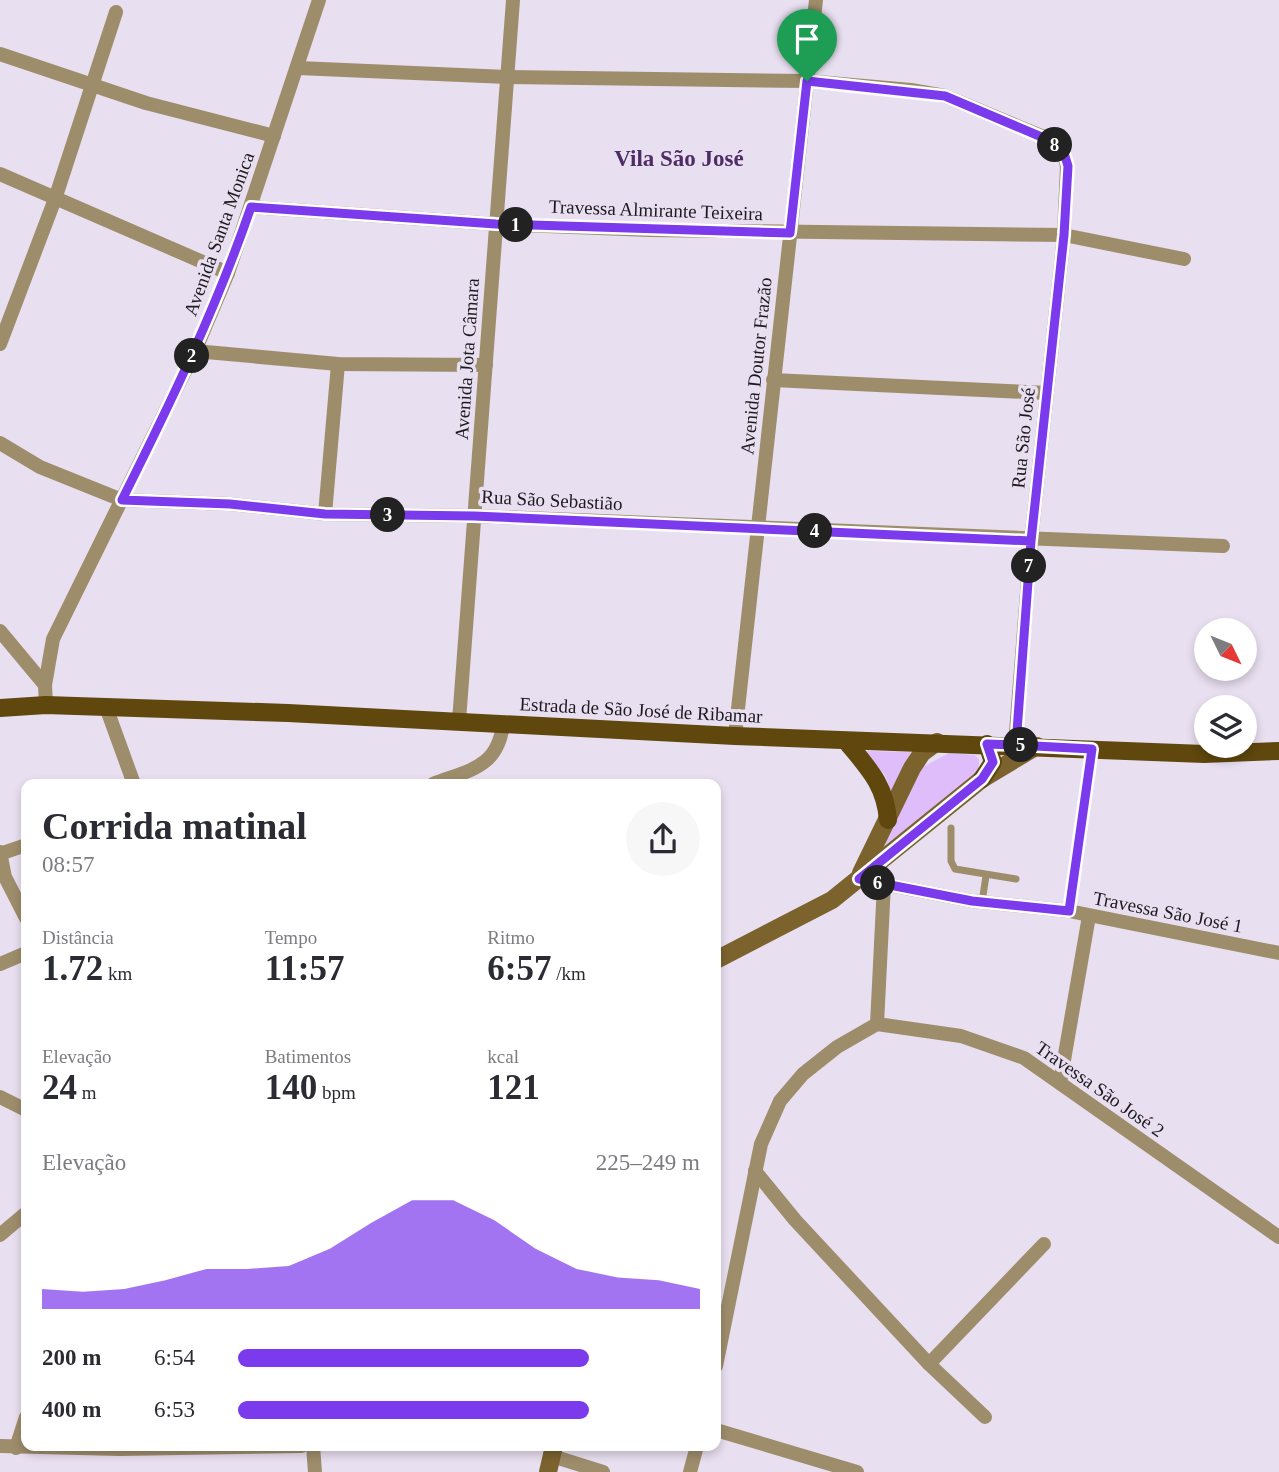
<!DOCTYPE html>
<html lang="pt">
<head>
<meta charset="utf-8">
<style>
  :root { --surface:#fff; --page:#f7f7f7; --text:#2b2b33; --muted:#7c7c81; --accent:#7c3aed }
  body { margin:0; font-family:"Times New Roman",serif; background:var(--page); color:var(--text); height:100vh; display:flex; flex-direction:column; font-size:26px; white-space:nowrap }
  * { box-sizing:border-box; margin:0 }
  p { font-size:23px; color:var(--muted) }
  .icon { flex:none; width:38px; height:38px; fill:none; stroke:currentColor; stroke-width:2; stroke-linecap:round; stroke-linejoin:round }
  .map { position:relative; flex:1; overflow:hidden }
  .drawer { position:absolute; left:21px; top:779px; width:700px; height:672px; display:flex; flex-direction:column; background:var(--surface); border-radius:14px; box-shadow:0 4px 10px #0003 }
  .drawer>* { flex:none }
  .needle { width:46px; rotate:133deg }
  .controls { position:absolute; left:1194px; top:618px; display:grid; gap:14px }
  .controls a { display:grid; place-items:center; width:63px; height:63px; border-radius:50%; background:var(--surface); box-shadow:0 4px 10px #0003; font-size:35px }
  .pin { position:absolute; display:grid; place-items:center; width:60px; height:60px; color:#fff; margin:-72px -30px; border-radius:50% 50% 50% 0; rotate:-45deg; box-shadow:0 0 7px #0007 }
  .pin .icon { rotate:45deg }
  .km { position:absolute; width:35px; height:35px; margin:-18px; border-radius:50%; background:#222; color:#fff; font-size:19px; line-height:35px; text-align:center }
  .round { display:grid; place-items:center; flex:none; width:74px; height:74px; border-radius:37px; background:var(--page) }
  .overview { display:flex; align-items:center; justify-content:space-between; height:119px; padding:0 21px }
  h1 { font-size:38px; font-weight:600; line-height:52px }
  .stats { display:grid; grid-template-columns:repeat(3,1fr); gap:10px; height:119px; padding:7px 21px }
  .stats div { display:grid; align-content:center }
  .stats b { font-size:35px; font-weight:600 }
  .stats small { font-size:19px; font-weight:400 }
  .stats p { font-size:19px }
  .chart { height:196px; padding:14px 21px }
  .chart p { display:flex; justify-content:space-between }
  .chart svg { width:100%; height:126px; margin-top:7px; fill:var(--accent); opacity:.7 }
  ul { padding:0 21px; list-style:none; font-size:23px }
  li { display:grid; grid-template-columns:112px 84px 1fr; align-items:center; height:52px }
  li i { height:18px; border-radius:9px; background:var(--accent) }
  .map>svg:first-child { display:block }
  .green { fill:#dfbdfb }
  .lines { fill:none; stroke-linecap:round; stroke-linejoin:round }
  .lane { stroke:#9e8d6b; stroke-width:7 }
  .street { stroke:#9e8d6b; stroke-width:14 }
  .secondary { stroke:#7c632e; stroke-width:18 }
  .primary { stroke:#5f470d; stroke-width:18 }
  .route-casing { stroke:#fff; stroke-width:14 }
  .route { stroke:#7c3aed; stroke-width:9 }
  .labels { text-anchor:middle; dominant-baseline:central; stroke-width:7; stroke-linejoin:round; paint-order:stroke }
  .street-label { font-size:19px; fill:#1c191f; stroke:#e8dff0 }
  .quarter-label { font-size:23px; font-weight:bold; fill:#4e2d65; stroke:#e8dff0 }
</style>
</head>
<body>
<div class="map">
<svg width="1279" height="1472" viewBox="0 0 1279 1472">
  <rect width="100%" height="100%" fill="#e8dff0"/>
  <g class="green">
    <path d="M864,751L911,752L892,795L885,775Z"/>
    <path d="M949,753L974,755L979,759V770L972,780L882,847L921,768Z"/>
  </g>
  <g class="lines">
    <g class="lane">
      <path d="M951,828V861L955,869L1016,879"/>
      <path d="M982,902L986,876"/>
      <path d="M1069,911L1092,749"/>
    </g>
    <g class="street">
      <path d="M0,54L146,103L274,136"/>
      <path d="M298,68L507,77L807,81L911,90L945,96L1051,140L1064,154L1067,166L1064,235L1031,541L1015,745"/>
      <path d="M0,174L228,273"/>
      <path d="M251,207L496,224L650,230L1064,235L1184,259"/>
      <path d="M0,344L55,199L116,12"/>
      <path d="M195,351L338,364L486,365"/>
      <path d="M773,380L1047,393"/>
      <path d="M0,443L40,467L122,500L230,504L325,514L474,516L1223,546"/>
      <path d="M325,514L338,364"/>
      <path d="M0,631L45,685"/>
      <path d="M46,705L45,685L53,639L195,351L228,273L319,0"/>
      <path d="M106,707L134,784"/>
      <path d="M459,721L513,0"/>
      <path d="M735,736L816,0"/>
      <path d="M433,784C469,770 498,768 503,724"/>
      <path d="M0,852L5,877L26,918"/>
      <path d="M0,854L26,845"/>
      <path d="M858,879L972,901L1069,911L1279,953"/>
      <path d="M0,964L26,953"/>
      <path d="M877,1024L961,1036L1024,1058L1279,1237"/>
      <path d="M877,1024L884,884"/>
      <path d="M1060,1083L1089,916"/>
      <path d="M0,1097L26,1110"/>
      <path d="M755,1171L795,1220L929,1364L985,1417"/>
      <path d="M0,1235L26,1213"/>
      <path d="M929,1364L1044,1244"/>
      <path d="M716,1366L761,1144L780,1101L803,1074L837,1047L877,1024"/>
      <path d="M716,1430L857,1472"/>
      <path d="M0,1446L120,1449L302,1446"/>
      <path d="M313,1446L315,1472"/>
      <path d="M16,1448L26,1417"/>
      <path d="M552,1456L603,1472"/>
      <path d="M690,1472L697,1446"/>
    </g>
    <g class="secondary">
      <path d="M861,873L912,768L922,753L937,742"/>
      <path d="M716,960L832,900L982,779L1037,746"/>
      <path d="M548,1472L554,1446"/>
    </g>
    <g class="primary">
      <path d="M0,708L46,705L288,713L735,736L1204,754L1279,751"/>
      <path d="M846,741C868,768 885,784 888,820"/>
      <path d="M982,779L993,762L987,744"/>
    </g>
  </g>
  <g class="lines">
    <g class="route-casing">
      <path id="route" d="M807,81L790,233L496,224L251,207C216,309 170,404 122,500L230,504L325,514L474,516L1031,541L1016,745L1092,749L1069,911L972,901L859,879L982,779L993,762L987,744L1016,745L1031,541L1064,235L1068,166L1064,153L1051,141L945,96L807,81"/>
    </g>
    <use href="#route" class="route"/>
  </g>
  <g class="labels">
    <g class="street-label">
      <text transform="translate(656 210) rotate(2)">Travessa Almirante Teixeira</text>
      <text transform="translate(219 234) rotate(-70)">Avenida Santa Monica</text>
      <text transform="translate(467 359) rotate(-86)">Avenida Jota Câmara</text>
      <text transform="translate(756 366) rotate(-84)">Avenida Doutor Frazão</text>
      <text transform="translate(1023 438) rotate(-84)">Rua São José</text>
      <text transform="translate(552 500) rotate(3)">Rua São Sebastião</text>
      <text transform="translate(641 710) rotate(3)">Estrada de São José de Ribamar</text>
      <text transform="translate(1168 912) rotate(11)">Travessa São José 1</text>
      <text transform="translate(1100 1089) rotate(35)">Travessa São José 2</text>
    </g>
    <g class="quarter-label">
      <text x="679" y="158">Vila São José</text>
    </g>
  </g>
</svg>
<div class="controls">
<a><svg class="needle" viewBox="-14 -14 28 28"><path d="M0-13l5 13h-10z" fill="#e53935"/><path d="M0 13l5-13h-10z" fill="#7c7c81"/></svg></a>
<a><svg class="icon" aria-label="layers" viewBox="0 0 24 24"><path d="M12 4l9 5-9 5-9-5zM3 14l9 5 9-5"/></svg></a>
</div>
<div class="pin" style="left:807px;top:81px;background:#1e9e55"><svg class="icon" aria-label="arrive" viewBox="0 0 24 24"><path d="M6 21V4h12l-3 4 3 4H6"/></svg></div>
<b class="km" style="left:516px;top:225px">1</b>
<b class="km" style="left:192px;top:356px">2</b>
<b class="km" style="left:388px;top:515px">3</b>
<b class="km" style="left:815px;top:531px">4</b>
<b class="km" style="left:1021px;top:745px">5</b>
<b class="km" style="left:878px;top:883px">6</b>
<b class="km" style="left:1029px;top:566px">7</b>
<b class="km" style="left:1055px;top:145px">8</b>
<section class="drawer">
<div class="overview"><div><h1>Corrida matinal</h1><p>08:57</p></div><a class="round"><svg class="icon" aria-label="share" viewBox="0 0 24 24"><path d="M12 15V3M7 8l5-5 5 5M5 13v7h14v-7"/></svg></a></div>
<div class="stats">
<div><p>Distância</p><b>1.72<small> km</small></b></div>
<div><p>Tempo</p><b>11:57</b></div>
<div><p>Ritmo</p><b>6:57<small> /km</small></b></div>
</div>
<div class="stats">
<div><p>Elevação</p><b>24<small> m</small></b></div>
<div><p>Batimentos</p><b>140<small> bpm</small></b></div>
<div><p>kcal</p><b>121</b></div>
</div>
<div class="chart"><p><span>Elevação</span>225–249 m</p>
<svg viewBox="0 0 160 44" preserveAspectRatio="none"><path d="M0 44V37L10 38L20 37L30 34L40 30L50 30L60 29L70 23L80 14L90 6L100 6L110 13L120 23L130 30L140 33L150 34L160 37V44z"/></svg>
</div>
<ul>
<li><b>200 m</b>6:54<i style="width:76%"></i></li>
<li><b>400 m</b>6:53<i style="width:76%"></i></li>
</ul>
</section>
</div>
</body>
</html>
